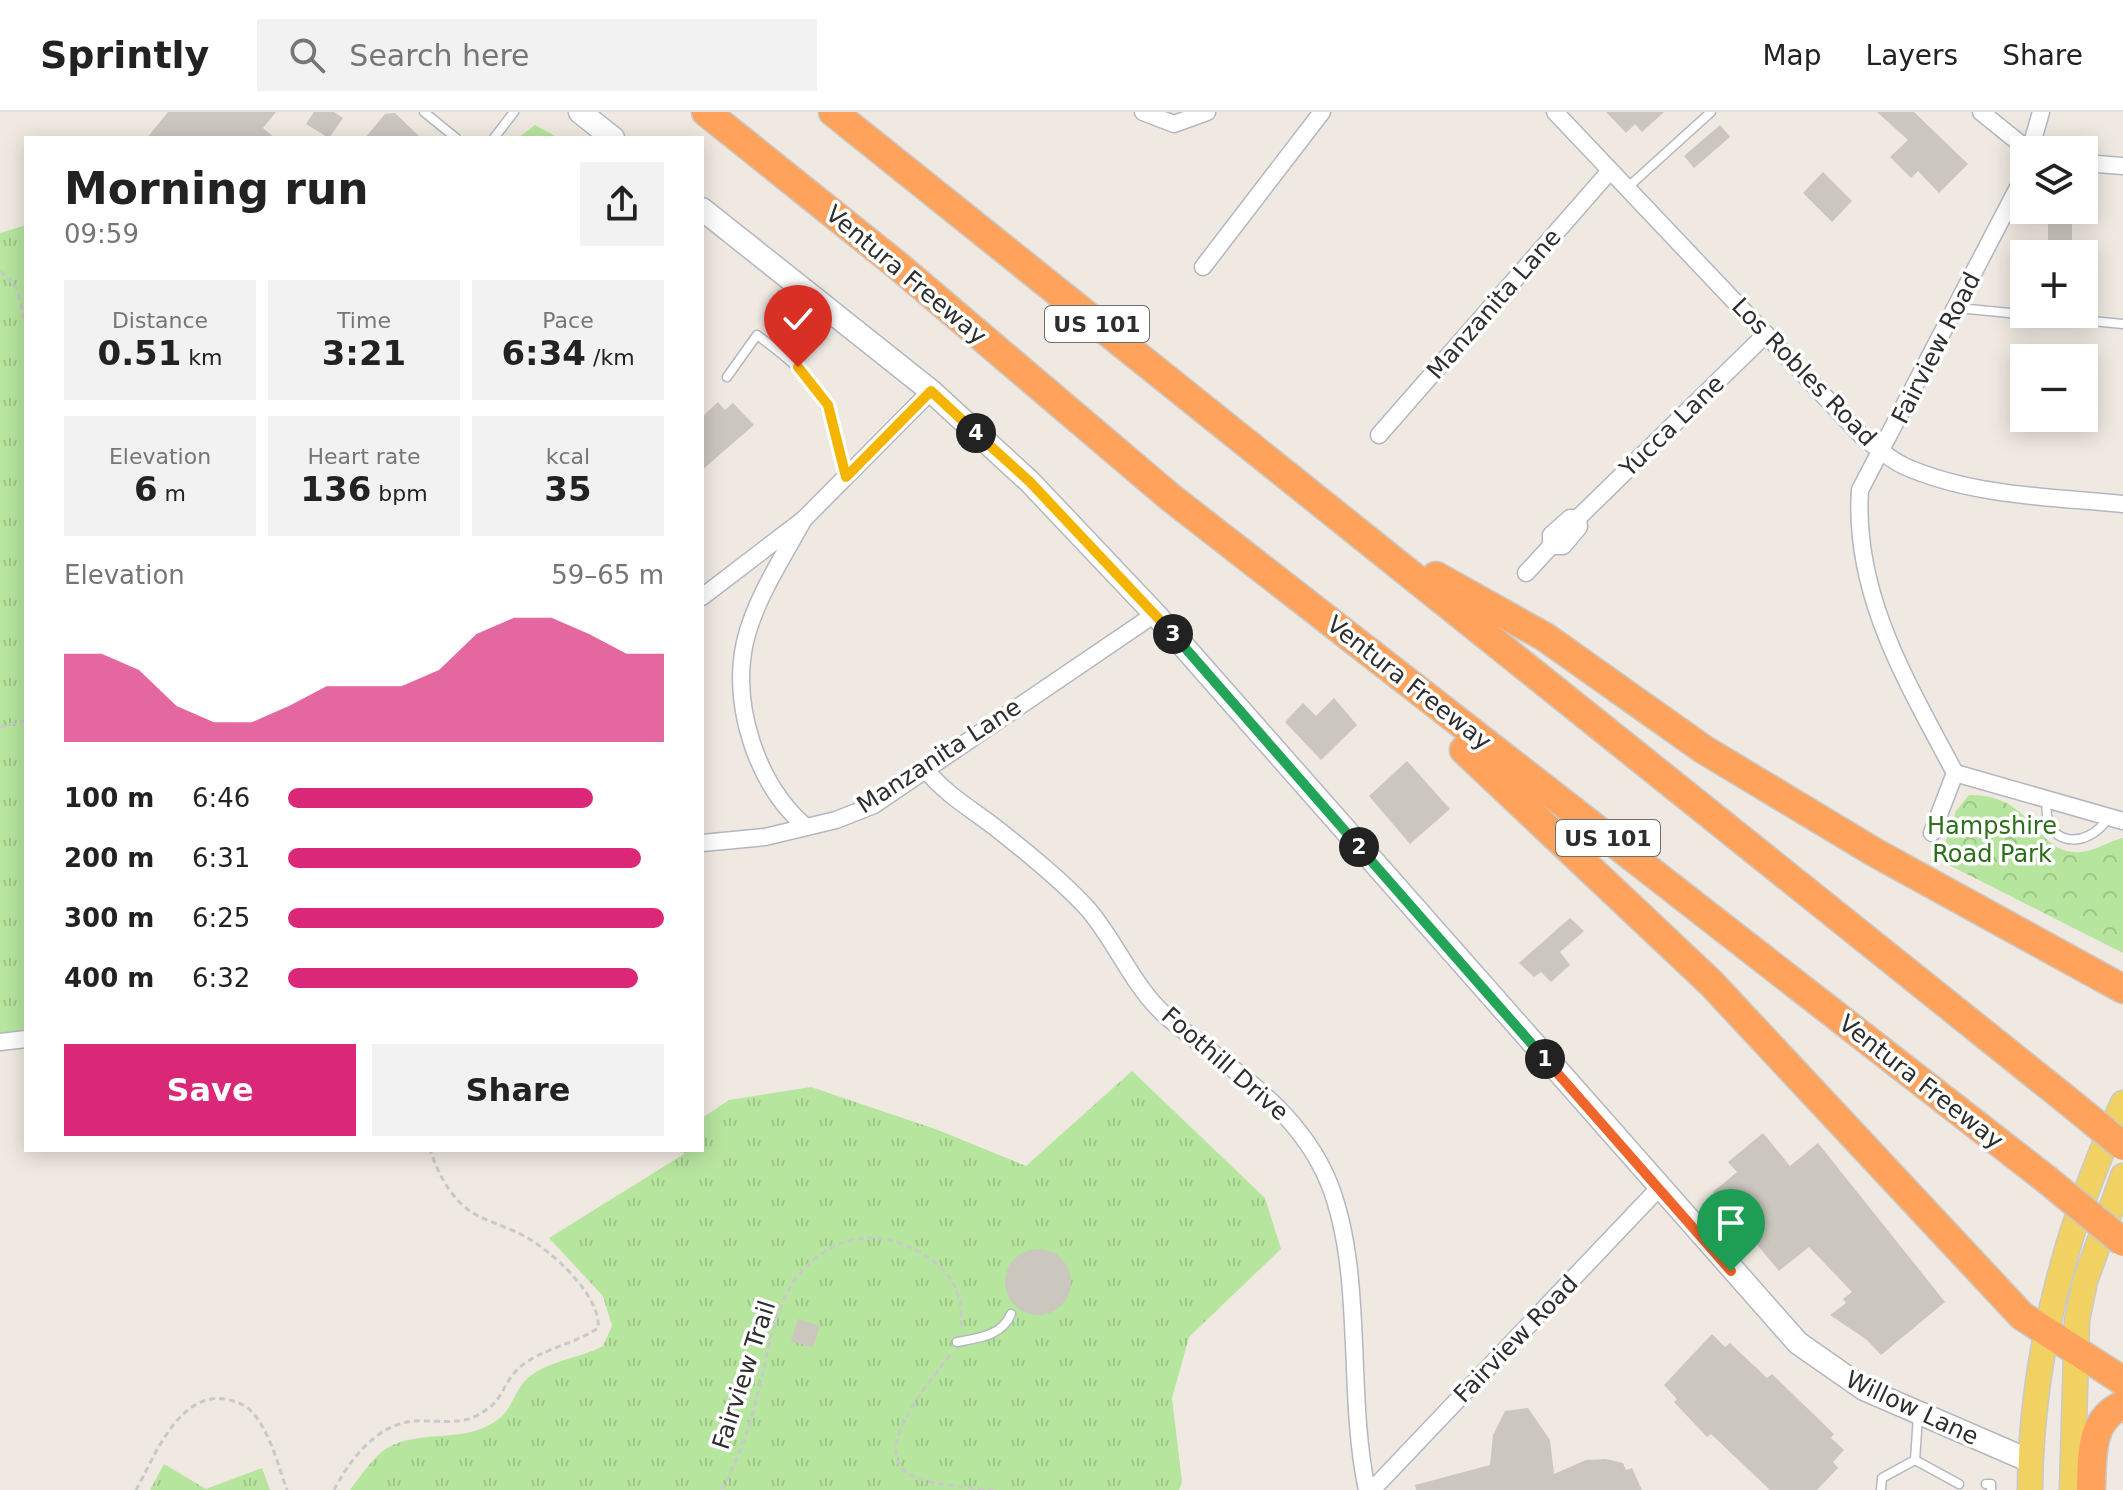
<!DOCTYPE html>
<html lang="en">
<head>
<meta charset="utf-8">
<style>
  :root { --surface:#fff; --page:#f2f2f2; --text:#222; --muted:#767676; --line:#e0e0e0; --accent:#db2777 }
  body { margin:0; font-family:"DejaVu Sans",sans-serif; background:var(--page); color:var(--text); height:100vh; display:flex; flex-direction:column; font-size:30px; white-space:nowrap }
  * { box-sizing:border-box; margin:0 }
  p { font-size:26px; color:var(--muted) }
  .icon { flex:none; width:44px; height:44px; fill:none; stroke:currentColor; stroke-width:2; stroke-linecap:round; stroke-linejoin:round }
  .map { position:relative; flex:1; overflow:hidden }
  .sheet { position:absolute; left:24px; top:24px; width:680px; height:1016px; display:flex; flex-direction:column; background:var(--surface); border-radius:0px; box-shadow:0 4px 20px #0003 }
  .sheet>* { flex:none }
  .buttons { position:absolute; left:2010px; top:24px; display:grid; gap:16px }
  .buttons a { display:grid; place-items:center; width:88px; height:88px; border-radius:0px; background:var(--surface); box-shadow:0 4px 20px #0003; font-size:40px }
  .pin { position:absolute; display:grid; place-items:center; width:68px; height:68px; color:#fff; margin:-82px -34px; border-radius:50% 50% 50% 0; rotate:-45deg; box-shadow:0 0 8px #0007 }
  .pin .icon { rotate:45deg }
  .km { position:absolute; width:40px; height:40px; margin:-20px; border-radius:50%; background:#222; color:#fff; font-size:22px; line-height:40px; text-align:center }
  .round { display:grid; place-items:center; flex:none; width:84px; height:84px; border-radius:0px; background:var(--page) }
  .head { display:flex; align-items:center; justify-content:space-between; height:136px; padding:0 40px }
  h1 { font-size:44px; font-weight:600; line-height:60px }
  .figures { display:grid; grid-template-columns:repeat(3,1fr); gap:12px; height:136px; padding:8px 40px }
  .figures div { display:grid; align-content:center; border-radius:0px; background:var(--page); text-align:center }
  .figures b { font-size:34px; font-weight:600 }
  .figures small { font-size:22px; font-weight:400 }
  .figures p { font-size:22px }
  .chart { height:224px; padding:16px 40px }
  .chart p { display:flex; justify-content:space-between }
  .chart svg { width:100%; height:144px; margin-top:8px; fill:var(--accent); opacity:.7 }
  .cta { display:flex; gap:16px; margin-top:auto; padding:16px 40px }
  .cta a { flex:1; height:92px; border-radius:0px; background:var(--accent); color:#fff; font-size:32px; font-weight:600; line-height:92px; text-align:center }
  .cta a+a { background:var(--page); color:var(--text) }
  ul { padding:0 40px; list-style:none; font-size:26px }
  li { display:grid; grid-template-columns:128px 96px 1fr; align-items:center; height:60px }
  li i { height:20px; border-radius:10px; background:var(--accent) }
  header { display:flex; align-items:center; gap:48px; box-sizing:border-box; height:112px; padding:0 40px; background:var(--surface); border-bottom:2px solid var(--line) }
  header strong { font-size:38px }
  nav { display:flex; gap:44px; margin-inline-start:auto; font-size:28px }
  .search { width:560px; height:72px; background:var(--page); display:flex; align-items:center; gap:20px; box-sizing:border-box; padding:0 28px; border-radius:0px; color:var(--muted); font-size:30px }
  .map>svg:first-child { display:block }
  .grass { fill:url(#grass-tufts) }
  .forest { fill:url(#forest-crowns) }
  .building { fill:#cbc7bf }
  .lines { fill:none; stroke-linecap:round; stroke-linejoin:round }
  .lane-casing { stroke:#b4b7c1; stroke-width:11 }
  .street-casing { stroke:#b4b7c1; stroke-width:19 }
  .secondary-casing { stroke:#b4b7c1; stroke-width:25 }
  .primary-casing { stroke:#c9c9c9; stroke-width:27 }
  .highway-casing { stroke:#c9c9c9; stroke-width:31 }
  .path { stroke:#c9c9c9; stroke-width:3; stroke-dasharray:6 4; stroke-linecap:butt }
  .lane { stroke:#fff; stroke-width:8 }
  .street { stroke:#fff; stroke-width:16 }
  .secondary { stroke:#fff; stroke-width:22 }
  .primary { stroke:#f2d163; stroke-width:24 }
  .highway { stroke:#ffa35c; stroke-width:28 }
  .highway-bridge-casing { stroke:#c9c9c9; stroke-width:31; stroke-linecap:butt }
  .highway-bridge { stroke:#ffa35c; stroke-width:28 }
  .split-1-casing { stroke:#fff; stroke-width:16 }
  .split-2-casing { stroke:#fff; stroke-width:16 }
  .split-3-casing { stroke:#fff; stroke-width:16 }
  .split-4-casing { stroke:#fff; stroke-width:16 }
  .split-5-casing { stroke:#fff; stroke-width:16 }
  .split-1 { stroke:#f0652b; stroke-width:10 }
  .split-2 { stroke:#22a559; stroke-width:10 }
  .split-3 { stroke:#22a559; stroke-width:10 }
  .split-4 { stroke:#f5b400; stroke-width:10 }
  .split-5 { stroke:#f5b400; stroke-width:10 }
  .labels { text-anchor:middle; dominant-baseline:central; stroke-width:7; stroke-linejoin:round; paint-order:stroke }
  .shield { fill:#fff; stroke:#6d6d6d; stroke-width:2 }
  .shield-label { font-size:22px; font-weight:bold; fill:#2e2e2e }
  .street-label { font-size:24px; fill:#2e2e2e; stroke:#fff }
  .park-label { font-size:24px; fill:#2c6e1b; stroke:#fff }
</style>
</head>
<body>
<header>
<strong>Sprintly</strong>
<div class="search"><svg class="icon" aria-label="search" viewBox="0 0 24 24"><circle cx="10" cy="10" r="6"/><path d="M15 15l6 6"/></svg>Search here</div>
<nav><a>Map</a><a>Layers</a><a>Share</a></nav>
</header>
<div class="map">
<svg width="2123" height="1378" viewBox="0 0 2123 1378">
  <defs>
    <pattern id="grass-tufts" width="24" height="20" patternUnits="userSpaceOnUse" patternTransform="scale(2)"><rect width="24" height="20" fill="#b6e59e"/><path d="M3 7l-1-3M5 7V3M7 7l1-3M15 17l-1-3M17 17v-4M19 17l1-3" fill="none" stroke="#9dc588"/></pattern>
    <pattern id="forest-crowns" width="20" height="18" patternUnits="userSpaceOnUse" patternTransform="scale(2)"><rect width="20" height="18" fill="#b6e59e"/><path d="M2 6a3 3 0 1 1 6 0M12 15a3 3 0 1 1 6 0" fill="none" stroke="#9dc588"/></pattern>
  </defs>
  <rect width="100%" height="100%" fill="#efe9e1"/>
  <g class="grass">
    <path d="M535,13L557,25L518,26Z"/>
    <path d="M26,113V927L0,930V121Z"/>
    <path d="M1132,959L1265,1086L1281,1137L1189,1225L1172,1286L1182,1370L1179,1378H350C360,1365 373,1345 387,1336C422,1316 468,1333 500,1306C511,1297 515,1280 524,1270C543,1249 579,1247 603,1234L612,1214L603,1184L549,1126L684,1042L682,1038H702V1006L729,988L811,975L938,1018L1026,1054Z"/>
    <path d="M164,1352L206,1377L262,1356L270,1378H150Z"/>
  </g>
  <path class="forest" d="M1969,683C2036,682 2034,744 2081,740C2095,739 2109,729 2123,726V841L1939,748L1956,699Z"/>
  <g class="building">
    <path d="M168,0H276L263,16L275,26H147Z"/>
    <path d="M314,0H334L343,6L329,26L306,12Z"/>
    <path d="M1606,0H1664L1642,20L1635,12L1626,21Z"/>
    <path d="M1877,0H1914L1968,52L1939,81L1918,59L1911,66L1890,45L1908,28Z"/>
    <path d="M395,1L421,26H365L385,2Z"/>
    <path d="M1720,13L1730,25L1694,56L1684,44Z"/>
    <path d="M1823,60L1852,89L1832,110L1803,81Z"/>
    <rect x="2048" y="98" width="24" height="32"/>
    <path d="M718,290L725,298L733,291L754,313L702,358V305Z"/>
    <path d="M1334,586L1357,613L1321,648L1285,610L1303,591L1316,604Z"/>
    <path d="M1407,649L1450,697L1410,732L1369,684Z"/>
    <path d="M1570,806L1584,819L1560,840L1570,853L1551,870L1541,860L1534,865L1519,851Z"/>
    <path d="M1763,1021L1790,1054L1818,1031L1945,1190L1881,1243L1867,1228L1830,1203L1846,1191L1843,1187L1852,1180L1809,1135L1779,1159L1713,1080L1737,1060L1728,1050Z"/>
    <circle cx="1038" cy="1170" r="33"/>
    <path d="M798,1207L820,1214L813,1236L791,1229Z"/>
    <path d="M1712,1222L1725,1235L1730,1231L1767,1266L1772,1262L1834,1322L1831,1326L1844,1338L1833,1350L1838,1356L1817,1378H1770L1711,1322L1707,1325L1674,1290L1677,1287L1664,1273Z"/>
    <path d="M1528,1296L1550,1328L1554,1362L1586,1348L1606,1347L1623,1351L1626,1358L1632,1356L1642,1378H1416L1415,1373L1490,1353L1493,1323L1505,1299Z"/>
  </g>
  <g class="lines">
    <g class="lane-casing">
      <g id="lane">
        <path d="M424,0L456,26"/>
        <path d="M494,26L514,0"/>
        <path d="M1627,76L1711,0"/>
        <path d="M1958,196L2123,212"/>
        <path d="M727,265L757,223C824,272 826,286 846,364"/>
        <path d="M2047,688C2041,734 2086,740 2109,705"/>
        <path d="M957,1230C978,1226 1002,1224 1011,1202"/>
        <path d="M1915,1348L1959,1372"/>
        <path d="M1915,1348L1918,1304"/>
        <path d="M1986,1372H1991V1378"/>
        <path d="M1881,1378L1882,1366L1915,1348"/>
      </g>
    </g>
    <g class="street-casing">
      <g id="street">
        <path d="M1143,0L1174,12L1207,0"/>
        <path d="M1555,0L1863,325C1876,335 1889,347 1904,354C1971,384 2051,385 2123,392"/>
        <path d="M1981,0L2028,38"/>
        <path d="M2030,38L2041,0"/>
        <path d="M2084,51L2123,54"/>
        <path d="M1203,155L1322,0"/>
        <path d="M1379,323L1609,60"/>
        <path d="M804,407C783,445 755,487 745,530C731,594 757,673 806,715"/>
        <path d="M1551,434H1563L1579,415L1578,406"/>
        <path d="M1526,461L1551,434V423L1570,406H1578L1766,222"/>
        <path d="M702,485L804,407L931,279"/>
        <path d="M926,658C947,684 975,699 1001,720C1030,743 1061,768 1087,796C1116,829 1133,875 1166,904C1227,956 1297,993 1329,1071C1365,1162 1346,1281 1367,1378"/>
        <path d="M1955,661L2123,709"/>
        <path d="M1932,721L1955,661C1908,572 1853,483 1860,378L2024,64"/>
        <path d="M702,731L765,725L836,708L874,693L1155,502"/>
        <path d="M0,930L26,927"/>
        <path d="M1372,1378L1659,1076"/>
      </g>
    </g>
    <g class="secondary-casing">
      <g id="secondary">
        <path d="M580,0L613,26"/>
        <path d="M702,97L931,279L1030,370L1155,502L1798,1231L1864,1277L2030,1349"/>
      </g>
    </g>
    <g class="primary-casing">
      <g id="primary">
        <path d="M2030,1378C2031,1242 2066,1114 2123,991"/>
        <path d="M2072,1378L2077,1208L2085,1169L2123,1064"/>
      </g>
    </g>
    <g class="highway-casing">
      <g id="highway">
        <path d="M706,0L897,153L1170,385L2046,1067"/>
        <path d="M833,0L2073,993"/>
        <path d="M1436,464L1545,525L1703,637L1874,740L2123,877"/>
        <path d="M1464,638L1711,871L2022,1204L2123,1269"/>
        <path d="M2091,1378C2092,1346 2089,1307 2123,1293"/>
      </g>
    </g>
    <g class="path">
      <path d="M0,159L16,174L26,212"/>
      <path d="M26,281V309"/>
      <path d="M0,615L26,608"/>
      <path d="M950,1243C932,1267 865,1343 913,1364C936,1374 968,1375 993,1378"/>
      <path d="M136,1378C154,1346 178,1280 225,1287C235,1289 245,1292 252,1300C270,1320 278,1353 287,1378"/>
      <path d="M334,1378C350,1347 378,1311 415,1309C435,1308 459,1313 476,1304C505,1289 500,1276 516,1259C537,1237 574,1233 598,1216C602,1184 549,1136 522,1123C504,1113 482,1109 466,1096C447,1080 438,1060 430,1038"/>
      <path d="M722,1378C736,1350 747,1323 755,1293C765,1255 773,1196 797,1165C836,1116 891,1115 937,1152C957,1168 964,1192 961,1218"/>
    </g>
    <use href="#lane" class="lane"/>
    <use href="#street" class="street"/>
    <use href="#secondary" class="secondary"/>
    <use href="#primary" class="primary"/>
    <use href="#highway" class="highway"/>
    <g class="highway-bridge-casing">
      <g id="highway-bridge">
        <path d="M2073,993L2123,1034"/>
        <path d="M2046,1067L2123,1130"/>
      </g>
    </g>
    <use href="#highway-bridge" class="highway-bridge"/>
  </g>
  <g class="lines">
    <g class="split-1-casing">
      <path id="split-1" d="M1545,947L1731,1159"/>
    </g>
    <g class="split-2-casing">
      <path id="split-2" d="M1359,735L1545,947"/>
    </g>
    <g class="split-3-casing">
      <path id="split-3" d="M1173,522L1359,735"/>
    </g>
    <g class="split-4-casing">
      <path id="split-4" d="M976,321L1030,370L1173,522"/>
    </g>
    <g class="split-5-casing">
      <path id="split-5" d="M798,255L828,293L846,365L931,279L976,321"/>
    </g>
    <use href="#split-1" class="split-1"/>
    <use href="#split-2" class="split-2"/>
    <use href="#split-3" class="split-3"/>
    <use href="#split-4" class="split-4"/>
    <use href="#split-5" class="split-5"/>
  </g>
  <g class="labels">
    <g class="shield">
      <rect x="1045" y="194" width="104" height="36" rx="6"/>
      <rect x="1556" y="708" width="104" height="36" rx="6"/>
    </g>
    <g class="shield-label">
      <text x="1097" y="212">US 101</text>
      <text x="1608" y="726">US 101</text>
    </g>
    <g class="street-label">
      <text transform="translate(906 163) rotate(40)">Ventura Freeway</text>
      <text transform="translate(1494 192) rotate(-49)">Manzanita Lane</text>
      <text transform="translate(1936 236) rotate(-63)">Fairview Road</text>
      <text transform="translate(1804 260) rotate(46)">Los Robles Road</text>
      <text transform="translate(1672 314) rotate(-44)">Yucca Lane</text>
      <text transform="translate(1409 571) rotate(38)">Ventura Freeway</text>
      <text transform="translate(939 644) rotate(-33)">Manzanita Lane</text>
      <text transform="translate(1225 952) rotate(41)">Foothill Drive</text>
      <text transform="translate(1921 970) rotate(38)">Ventura Freeway</text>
      <text transform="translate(1516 1227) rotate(-46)">Fairview Road</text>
      <text transform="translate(744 1263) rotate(-72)">Fairview Trail</text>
      <text transform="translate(1912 1296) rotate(25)">Willow Lane</text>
    </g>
    <g class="park-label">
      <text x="1992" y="714">Hampshire<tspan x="1992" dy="28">Road Park</tspan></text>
    </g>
  </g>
</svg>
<div class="buttons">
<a><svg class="icon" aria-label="layers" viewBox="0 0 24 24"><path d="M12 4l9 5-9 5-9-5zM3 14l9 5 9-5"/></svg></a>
<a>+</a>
<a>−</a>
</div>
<div class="pin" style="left:1731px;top:1159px;background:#1e9e55"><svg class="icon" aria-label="arrive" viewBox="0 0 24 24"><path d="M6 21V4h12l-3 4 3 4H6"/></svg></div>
<div class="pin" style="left:798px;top:255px;background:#d93025"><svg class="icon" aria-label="check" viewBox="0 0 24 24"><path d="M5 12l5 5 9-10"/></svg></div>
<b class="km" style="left:1545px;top:947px">1</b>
<b class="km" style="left:1359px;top:735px">2</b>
<b class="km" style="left:1173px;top:522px">3</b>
<b class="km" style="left:976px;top:321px">4</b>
<section class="sheet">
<div class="head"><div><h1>Morning run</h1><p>09:59</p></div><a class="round"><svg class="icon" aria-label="share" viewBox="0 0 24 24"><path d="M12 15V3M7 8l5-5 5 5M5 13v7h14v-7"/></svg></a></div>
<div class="figures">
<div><p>Distance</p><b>0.51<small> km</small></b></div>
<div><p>Time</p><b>3:21</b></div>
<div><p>Pace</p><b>6:34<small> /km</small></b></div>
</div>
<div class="figures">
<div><p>Elevation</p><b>6<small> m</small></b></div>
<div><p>Heart rate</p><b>136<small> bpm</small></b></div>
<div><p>kcal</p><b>35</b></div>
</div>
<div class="chart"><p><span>Elevation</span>59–65 m</p>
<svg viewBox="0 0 160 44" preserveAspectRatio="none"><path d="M0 44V17L10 17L20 22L30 33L40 38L50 38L60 33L70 27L80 27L90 27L100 22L110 11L120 6L130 6L140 11L150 17L160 17V44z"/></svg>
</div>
<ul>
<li><b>100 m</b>6:46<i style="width:81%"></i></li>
<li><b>200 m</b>6:31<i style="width:94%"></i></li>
<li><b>300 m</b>6:25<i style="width:100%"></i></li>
<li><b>400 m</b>6:32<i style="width:93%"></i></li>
</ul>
<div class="cta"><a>Save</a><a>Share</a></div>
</section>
</div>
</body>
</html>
